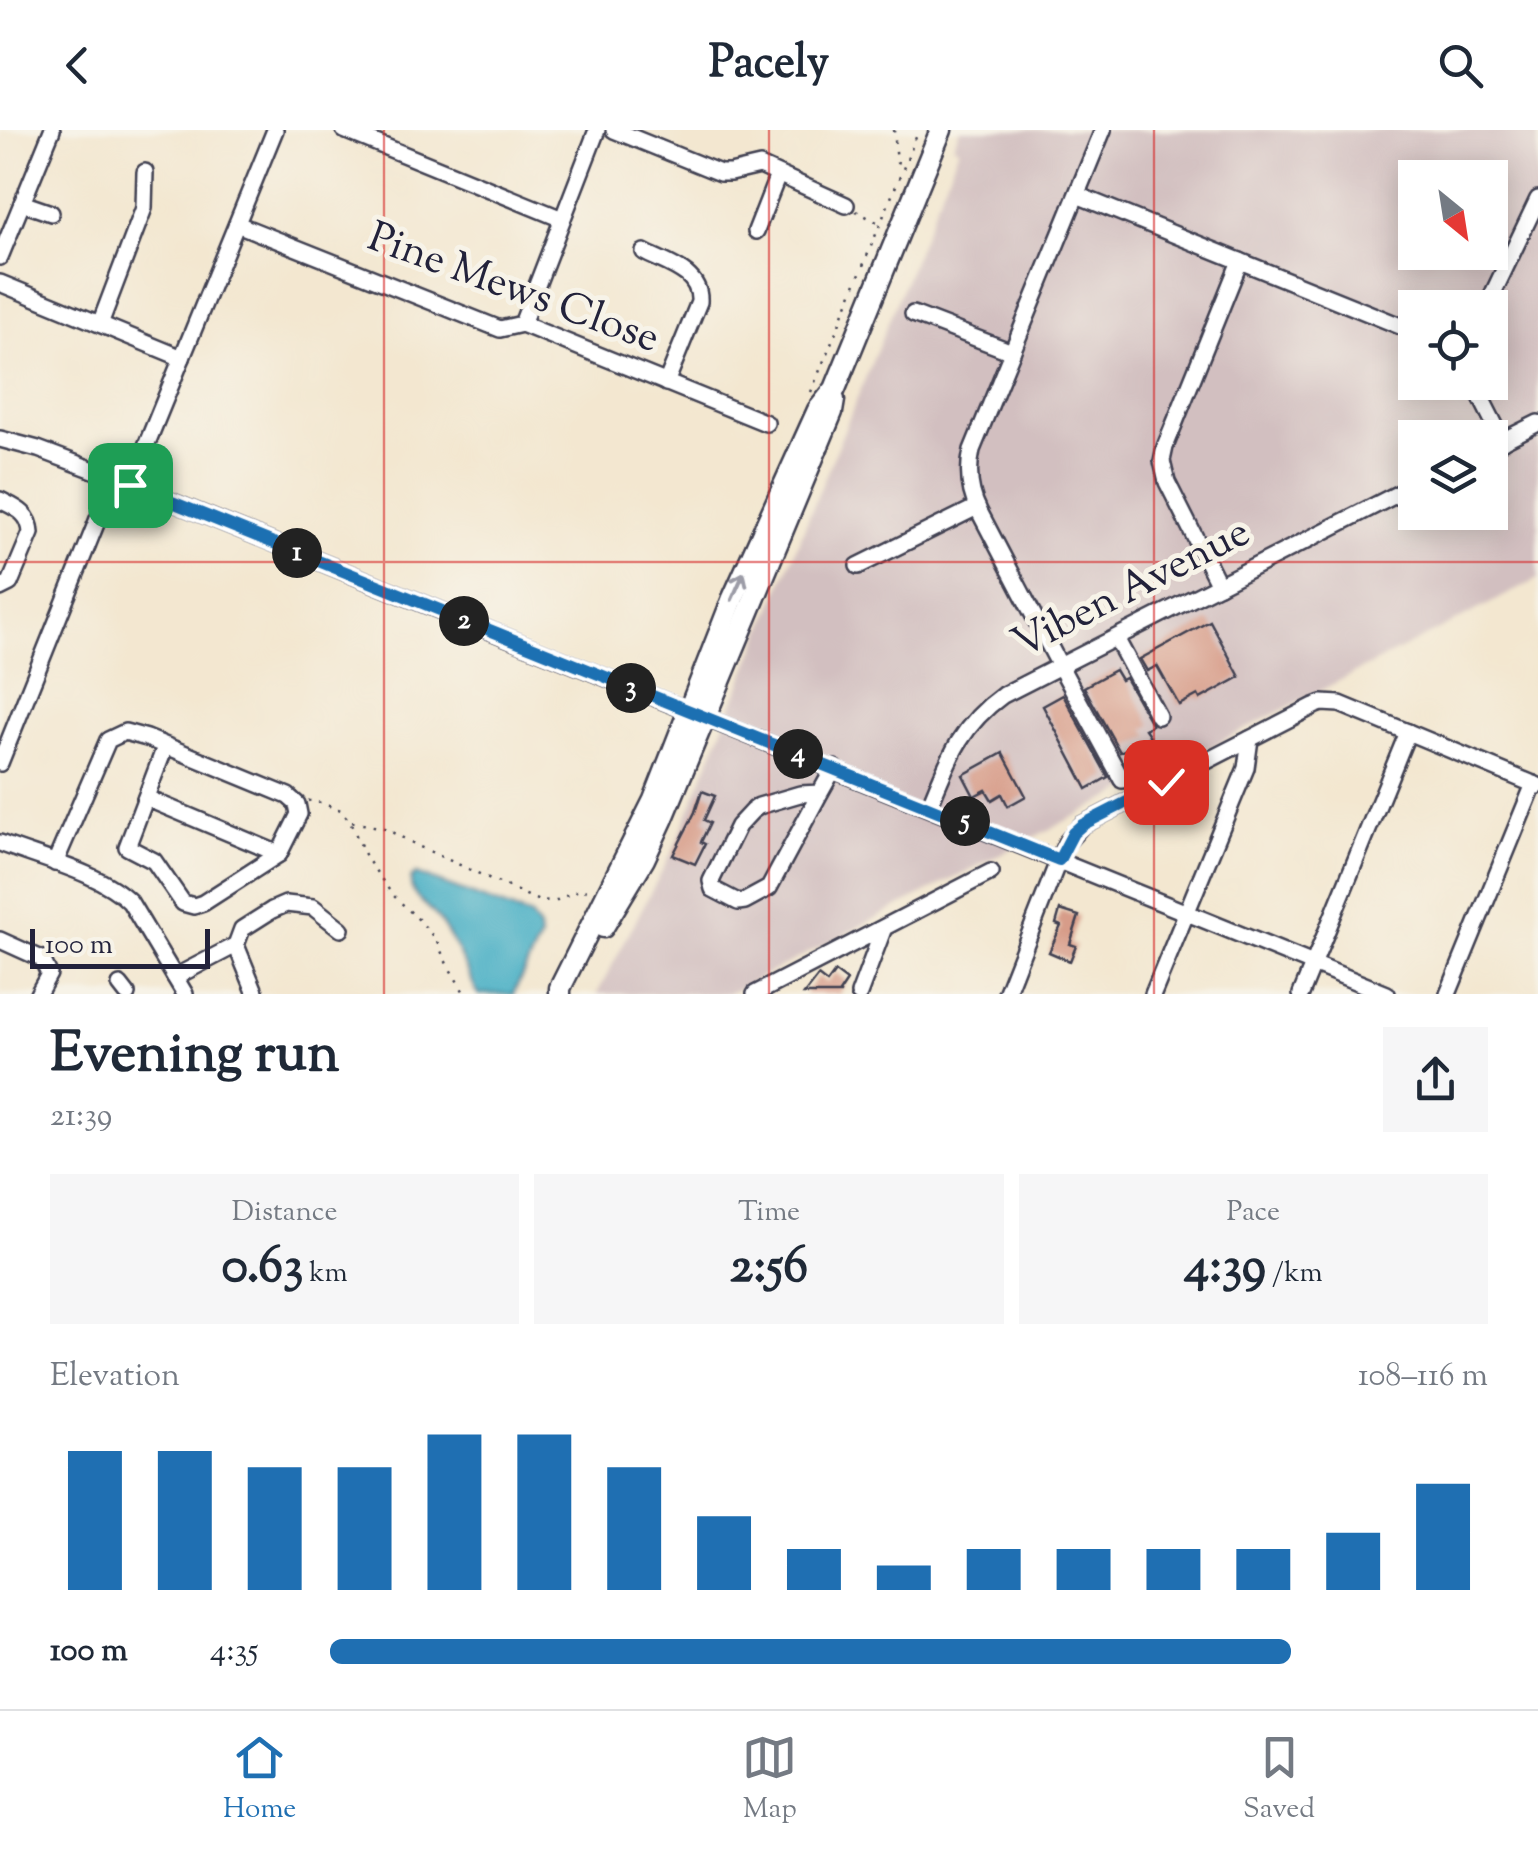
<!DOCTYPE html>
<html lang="en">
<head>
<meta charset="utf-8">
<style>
  :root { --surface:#fff; --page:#f6f6f7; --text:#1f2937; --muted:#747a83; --line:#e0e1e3; --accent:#1f6fb2 }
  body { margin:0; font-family:"Sorts Mill Goudy",serif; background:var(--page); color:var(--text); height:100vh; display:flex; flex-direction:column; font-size:38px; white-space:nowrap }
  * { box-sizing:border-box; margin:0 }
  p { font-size:32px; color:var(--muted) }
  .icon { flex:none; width:55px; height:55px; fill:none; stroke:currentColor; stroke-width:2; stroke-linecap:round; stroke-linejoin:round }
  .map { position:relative; height:864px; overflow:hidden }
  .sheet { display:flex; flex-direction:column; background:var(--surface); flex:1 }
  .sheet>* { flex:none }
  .needle { width:65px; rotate:150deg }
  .buttons { position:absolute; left:1398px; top:30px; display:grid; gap:20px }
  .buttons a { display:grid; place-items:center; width:110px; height:110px; border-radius:0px; background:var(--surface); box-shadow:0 5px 25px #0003; font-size:50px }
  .scale { position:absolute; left:30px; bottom:25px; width:180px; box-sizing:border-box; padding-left:10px; border:5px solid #22223b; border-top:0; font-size:28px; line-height:35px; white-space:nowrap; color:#22223b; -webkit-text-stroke:8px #f7f3e8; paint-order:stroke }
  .pin { position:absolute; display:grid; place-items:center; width:85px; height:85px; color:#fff; margin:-42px; border-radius:20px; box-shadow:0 5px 15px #0006 }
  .km { position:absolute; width:50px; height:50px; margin:-25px; border-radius:50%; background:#222; color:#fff; font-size:28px; line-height:50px; text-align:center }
  .round { display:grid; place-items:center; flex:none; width:105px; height:105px; border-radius:0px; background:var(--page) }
  .overview { display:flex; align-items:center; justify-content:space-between; height:170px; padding:0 50px }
  h1 { font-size:55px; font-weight:700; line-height:75px }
  .figures { display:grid; grid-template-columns:repeat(3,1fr); gap:15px; height:170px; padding:10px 50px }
  .figures div { display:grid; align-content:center; border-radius:0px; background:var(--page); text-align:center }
  .figures b { font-size:50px; font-weight:700 }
  .figures small { font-size:28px; font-weight:400 }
  .figures p { font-size:28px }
  .chart { height:280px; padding:20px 50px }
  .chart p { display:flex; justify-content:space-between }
  .chart svg { width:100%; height:180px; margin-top:10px; stroke:var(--accent); stroke-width:6 }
  ul { padding:0 50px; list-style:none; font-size:32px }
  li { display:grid; grid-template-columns:160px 120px 1fr; align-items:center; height:75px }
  li i { height:25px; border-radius:12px; background:var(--accent) }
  header { display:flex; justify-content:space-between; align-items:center; height:130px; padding:0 50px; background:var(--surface); font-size:45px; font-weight:700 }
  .menu { display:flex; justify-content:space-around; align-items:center; height:140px; border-top:2px solid var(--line); background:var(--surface); font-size:28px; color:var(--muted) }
  .menu a { display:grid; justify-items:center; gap:5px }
  .menu .current { color:var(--accent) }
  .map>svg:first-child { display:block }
  .industrial { fill:#d2bfc0; fill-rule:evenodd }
  .water { fill:#46afc5; stroke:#346880; stroke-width:2.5 }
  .building { fill:#d79c89 }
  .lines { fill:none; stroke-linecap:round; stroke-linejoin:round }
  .minor-casing { stroke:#414051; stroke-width:20 }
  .major-casing { stroke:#414051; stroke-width:25 }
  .path { stroke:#414051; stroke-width:2.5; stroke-dasharray:2.5 8; stroke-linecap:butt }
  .minor { stroke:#fff; stroke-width:15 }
  .major { stroke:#fff; stroke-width:20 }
  .oneway { stroke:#9c9ca7 }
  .route-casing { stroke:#fff; stroke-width:20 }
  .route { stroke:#1f6fb2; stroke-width:12 }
  .grid { fill:none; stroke:#d62828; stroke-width:2.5; stroke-opacity:0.55 }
  .labels { text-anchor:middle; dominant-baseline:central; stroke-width:10; stroke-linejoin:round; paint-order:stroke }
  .street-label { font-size:42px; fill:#22223b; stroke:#f7f3e8 }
</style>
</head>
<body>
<header><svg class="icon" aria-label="back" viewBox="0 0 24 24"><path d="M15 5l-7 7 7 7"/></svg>Pacely<svg class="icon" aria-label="search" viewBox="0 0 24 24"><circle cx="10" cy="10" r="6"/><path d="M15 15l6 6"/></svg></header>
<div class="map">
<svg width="1538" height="864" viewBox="0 0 1538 864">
  <rect width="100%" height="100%" fill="#f7f3e8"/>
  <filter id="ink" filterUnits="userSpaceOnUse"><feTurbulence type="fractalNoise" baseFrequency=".01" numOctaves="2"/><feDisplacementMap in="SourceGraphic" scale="20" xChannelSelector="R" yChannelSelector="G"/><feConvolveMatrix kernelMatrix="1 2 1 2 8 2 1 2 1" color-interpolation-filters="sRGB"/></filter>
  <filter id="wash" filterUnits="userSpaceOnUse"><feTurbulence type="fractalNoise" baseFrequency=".0048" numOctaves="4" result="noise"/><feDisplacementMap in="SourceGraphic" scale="40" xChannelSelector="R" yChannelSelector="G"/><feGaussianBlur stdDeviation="2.25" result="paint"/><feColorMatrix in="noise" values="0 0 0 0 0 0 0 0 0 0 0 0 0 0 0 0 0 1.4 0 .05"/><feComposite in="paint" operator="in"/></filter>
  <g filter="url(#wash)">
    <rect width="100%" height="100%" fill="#f3e7d0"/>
    <path class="industrial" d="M960,0H1538V449L728,864H597L674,718L959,18L953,15ZM1415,48H1490V122H1415ZM1415,178H1490V252H1415ZM1415,308H1490V382H1415Z"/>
    <path class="water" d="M416,744L530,786L539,799L540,809L513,864H478C465,837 454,810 436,786C425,772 409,767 411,748Z"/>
    <g id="blocks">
      <g class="building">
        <path d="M1210,491L1240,547L1200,569L1198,565L1179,575L1157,536L1147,541L1140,529Z"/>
        <path d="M1115,540L1121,550L1125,548L1152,595L1145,599L1150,606L1120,622L1084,557Z"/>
        <path d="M1063,565L1108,647L1087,659L1043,576Z"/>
        <path d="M1003,623L1026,666L1008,676L1002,664L992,670L986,660L974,666L963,645Z"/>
        <path d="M702,661L715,666L704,690L710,693L701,712L705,714L695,734L673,725L695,682Z"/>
        <path d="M1060,780L1079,786L1070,814L1076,816L1070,831L1049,822L1061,796L1056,794Z"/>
        <path d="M835,842L847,851L839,863L841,864H804L818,846L827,853Z"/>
      </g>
    </g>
  </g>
  <g filter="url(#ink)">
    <use href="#blocks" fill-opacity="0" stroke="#414051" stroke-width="2.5"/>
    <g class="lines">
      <g class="minor-casing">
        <g id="minor">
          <path d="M344,0L562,89"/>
          <path d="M614,0L720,43H730L760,36L846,75"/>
          <path d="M1103,0L972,320C967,342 969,361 979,381L1060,536L1122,650"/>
          <path d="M1077,65L1415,202"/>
          <path d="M22,73L51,83"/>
          <path d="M237,94L500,199L522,194L766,293"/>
          <path d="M756,101L778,45"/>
          <path d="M644,122C667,134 701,142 699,172L666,253"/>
          <path d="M0,127L52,0"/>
          <path d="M0,153L182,228"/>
          <path d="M1486,178L1538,69"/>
          <path d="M913,184L1012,222"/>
          <path d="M100,194L144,78L145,42"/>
          <path d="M522,194L597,0"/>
          <path d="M1473,252L1503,311"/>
          <path d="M0,309L38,319L91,339L1387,864"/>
          <path d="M1490,317L1538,293"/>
          <path d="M130,355L275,0"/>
          <path d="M0,370C16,378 30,383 31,403L10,453L0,458"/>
          <path d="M858,436L977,377"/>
          <path d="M1219,455L1167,352L1162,331L1165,317L1240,131"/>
          <path d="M1116,508L1158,586"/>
          <path d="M0,633L114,349"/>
          <path d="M820,663L769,758L745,771L738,772L713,759L711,751L738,696L752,681L759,676L800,664L820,663L834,638"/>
          <path d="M146,668L279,724"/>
          <path d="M929,677C948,630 960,596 1003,565L1415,355"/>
          <path d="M0,713C38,728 102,743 130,772L185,864"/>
          <path d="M55,733L108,610L125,602L147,608L288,666L297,674L299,684L279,724L203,773L194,776L183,773L154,731L127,717L165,617"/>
          <path d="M0,810L42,829L49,844L38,864"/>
          <path d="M236,815L256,864"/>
          <path d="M175,847L236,815L242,799L272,780L286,774L313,777L341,799"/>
          <path d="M120,855L127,864"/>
          <path d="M755,864L991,742"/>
          <path d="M859,864L883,800"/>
          <path d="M1006,864L1059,729L1066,713L1082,695L1314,576L1322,573L1340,574L1538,656"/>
          <path d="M1153,864L1246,638L1250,609"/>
          <path d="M1301,864L1408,602"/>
          <path d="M1448,864L1534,654"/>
        </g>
      </g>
      <g class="major-casing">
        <g id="major">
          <path d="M603,797L644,729L663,688L832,282L834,270"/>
          <path d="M560,864V858L654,670L733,468L818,280L835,259L941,0"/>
        </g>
      </g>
      <g class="path">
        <path d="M894,0L897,32L901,33"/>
        <path d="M856,81L877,92"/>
        <path d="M811,262L919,0"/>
        <path d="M308,671L312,670L341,680L350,692L367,729L392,764L421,792L436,810L447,834L465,864"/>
        <path d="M352,692L384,698L420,717L539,771L557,770L581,759L589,762"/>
      </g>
      <use href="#minor" class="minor"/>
      <use href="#major" class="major"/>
    </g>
    <defs><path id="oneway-shaft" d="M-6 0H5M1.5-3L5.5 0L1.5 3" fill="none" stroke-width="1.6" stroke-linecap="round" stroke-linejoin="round" transform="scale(2.5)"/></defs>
    <use class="oneway" href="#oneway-shaft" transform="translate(738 456) rotate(-66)"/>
  </g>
  <g class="lines" filter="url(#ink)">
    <g class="route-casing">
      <path id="route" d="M130,355L1059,730L1073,703L1082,695L1166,652"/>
    </g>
    <use href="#route" class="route"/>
  </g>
  <path class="grid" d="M384,0V864M769,0V864M1154,0V864M0,432H1538"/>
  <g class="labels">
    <g class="street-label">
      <text transform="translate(513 160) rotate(20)">Pine Mews Close</text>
      <text transform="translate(1132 460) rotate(-27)">Viben Avenue</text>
    </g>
  </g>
</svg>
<div class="buttons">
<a><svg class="needle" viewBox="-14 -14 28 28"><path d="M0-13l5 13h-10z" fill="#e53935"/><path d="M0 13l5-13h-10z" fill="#747a83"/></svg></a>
<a><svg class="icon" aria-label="locate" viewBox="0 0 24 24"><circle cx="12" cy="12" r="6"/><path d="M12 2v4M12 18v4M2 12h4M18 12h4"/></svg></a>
<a><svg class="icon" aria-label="layers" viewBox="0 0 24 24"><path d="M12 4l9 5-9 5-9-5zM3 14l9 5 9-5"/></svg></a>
</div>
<div class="scale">100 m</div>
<div class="pin" style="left:130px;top:355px;background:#1e9e55"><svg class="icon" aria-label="arrive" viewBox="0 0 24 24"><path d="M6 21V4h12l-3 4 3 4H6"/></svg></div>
<div class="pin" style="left:1166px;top:652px;background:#d93025"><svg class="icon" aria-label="check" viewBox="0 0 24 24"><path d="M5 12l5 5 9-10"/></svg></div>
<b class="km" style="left:297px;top:423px">1</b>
<b class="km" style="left:464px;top:491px">2</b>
<b class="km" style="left:631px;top:558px">3</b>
<b class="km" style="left:798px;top:624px">4</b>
<b class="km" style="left:965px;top:691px">5</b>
</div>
<section class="sheet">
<div class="overview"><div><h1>Evening run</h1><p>21:39</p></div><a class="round"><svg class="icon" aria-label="share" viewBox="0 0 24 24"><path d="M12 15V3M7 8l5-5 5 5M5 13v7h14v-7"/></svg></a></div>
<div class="figures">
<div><p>Distance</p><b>0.63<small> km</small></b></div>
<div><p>Time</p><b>2:56</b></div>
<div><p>Pace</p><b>4:39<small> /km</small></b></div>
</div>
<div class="chart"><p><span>Elevation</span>108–116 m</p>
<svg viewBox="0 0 160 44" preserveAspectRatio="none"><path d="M5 44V10M15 44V10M25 44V14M35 44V14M45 44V6M55 44V6M65 44V14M75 44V26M85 44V34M95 44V38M105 44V34M115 44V34M125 44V34M135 44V34M145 44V30M155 44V18"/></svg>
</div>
<ul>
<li><b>100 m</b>4:35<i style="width:83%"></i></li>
</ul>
</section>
<nav class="menu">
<a class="current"><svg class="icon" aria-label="home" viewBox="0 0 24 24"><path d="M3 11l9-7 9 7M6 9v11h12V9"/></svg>Home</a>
<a><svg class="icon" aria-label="map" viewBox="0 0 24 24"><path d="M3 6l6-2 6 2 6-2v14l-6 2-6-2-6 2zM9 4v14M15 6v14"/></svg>Map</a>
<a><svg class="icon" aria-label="saved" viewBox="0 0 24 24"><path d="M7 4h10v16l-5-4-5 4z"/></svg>Saved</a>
</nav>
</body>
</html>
